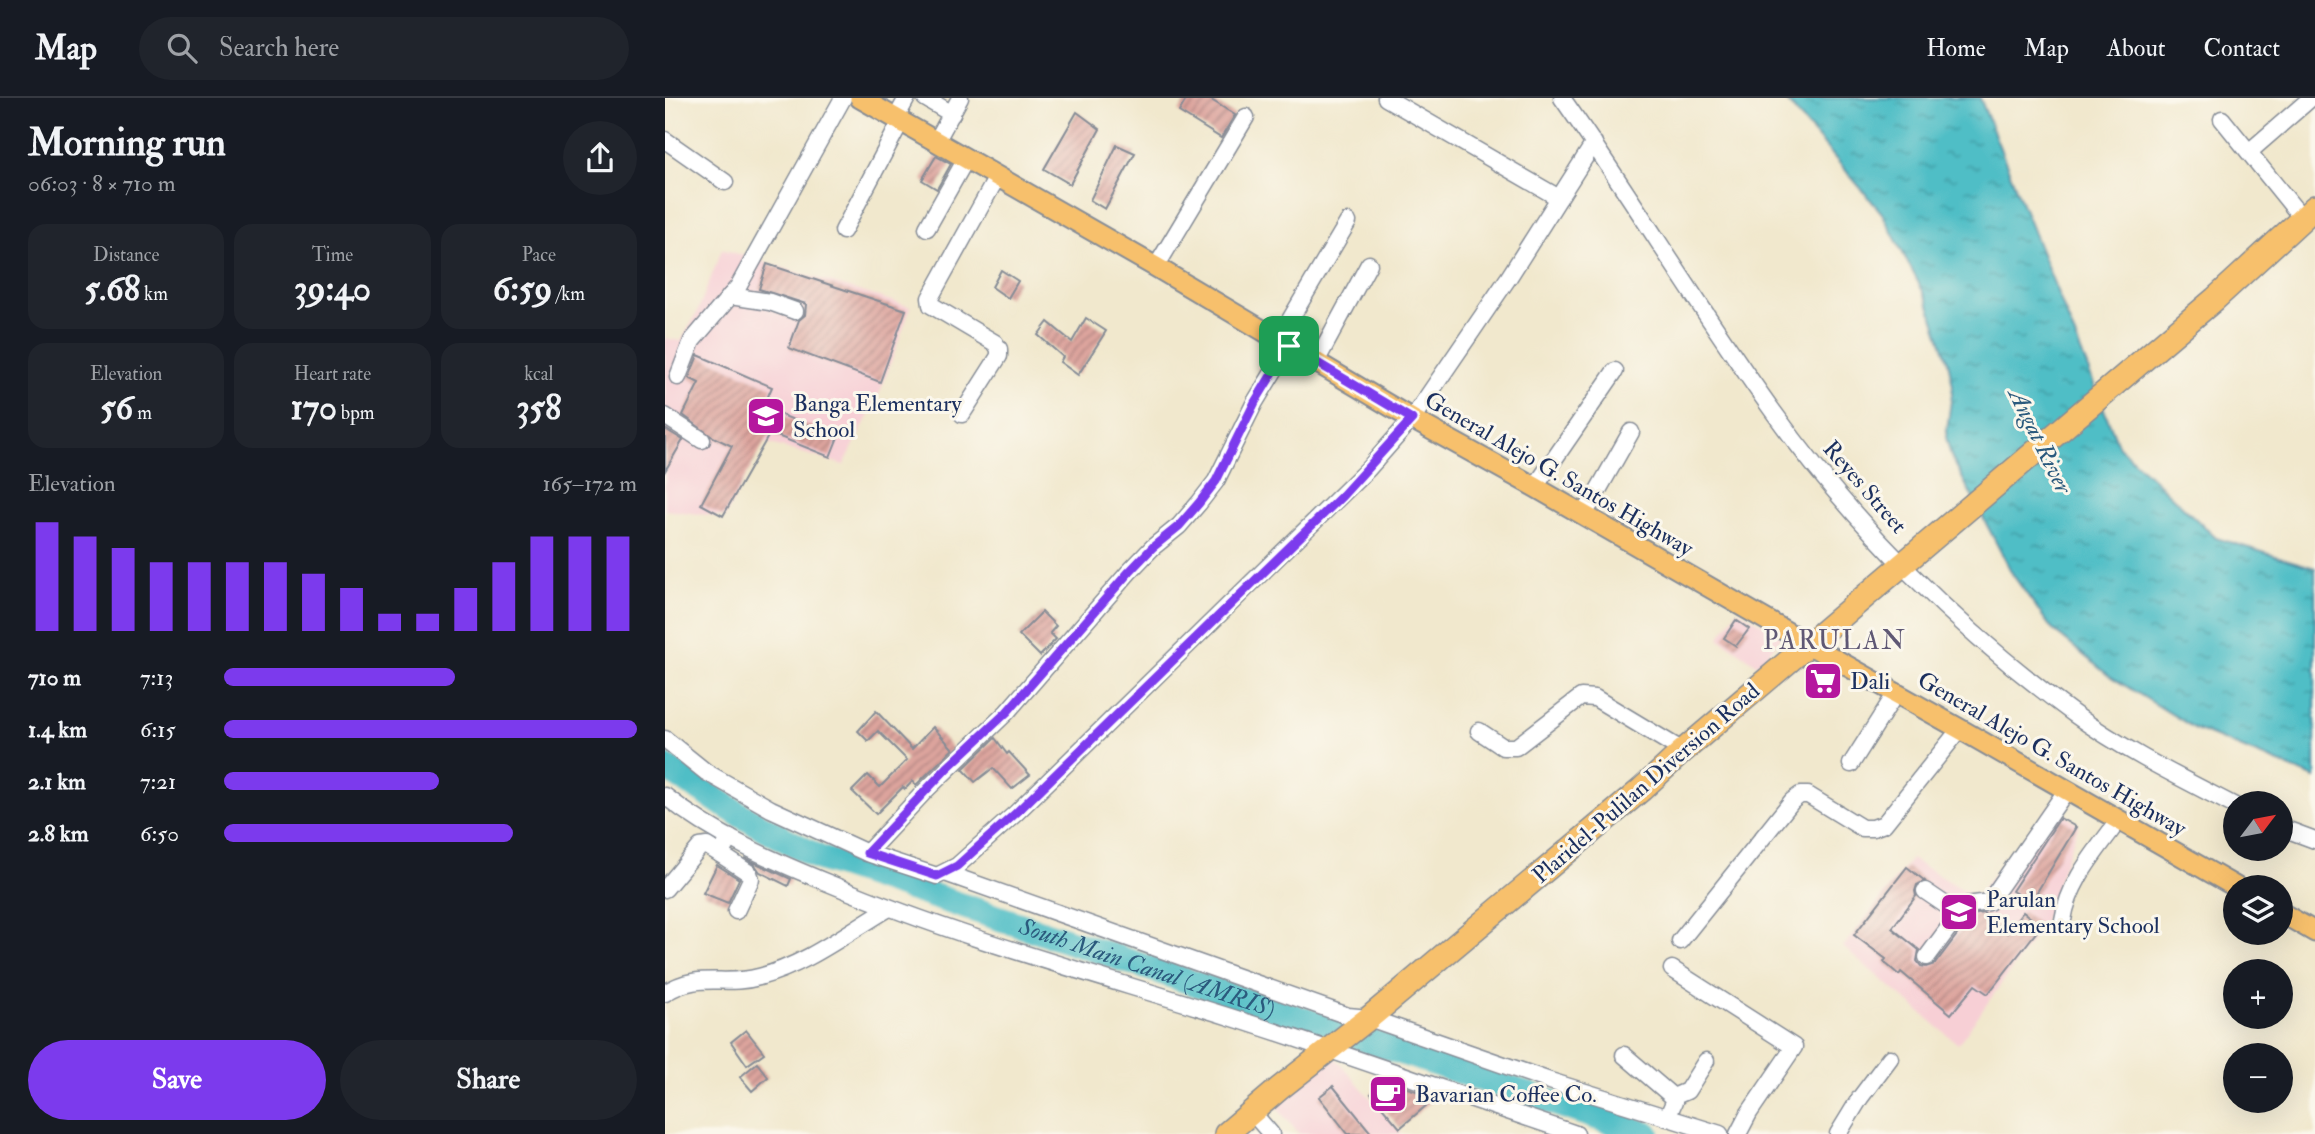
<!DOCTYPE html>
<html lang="en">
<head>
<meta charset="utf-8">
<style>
  :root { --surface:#171b24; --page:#20242c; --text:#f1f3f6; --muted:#9ea1a6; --line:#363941; --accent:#7c3aed }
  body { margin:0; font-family:"IM FELL Double Pica",serif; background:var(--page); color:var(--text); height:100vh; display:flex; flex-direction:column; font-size:26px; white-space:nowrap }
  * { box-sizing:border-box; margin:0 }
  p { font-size:23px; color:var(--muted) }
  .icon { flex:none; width:38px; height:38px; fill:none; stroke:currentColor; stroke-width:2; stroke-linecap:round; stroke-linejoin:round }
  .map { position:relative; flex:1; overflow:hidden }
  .sheet { display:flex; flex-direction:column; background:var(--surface); width:665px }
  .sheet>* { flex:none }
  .needle { width:46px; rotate:58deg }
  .fabs { position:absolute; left:1558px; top:693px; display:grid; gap:14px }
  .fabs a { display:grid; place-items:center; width:70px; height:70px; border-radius:50%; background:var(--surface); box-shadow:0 7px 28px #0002; font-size:35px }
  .pin { position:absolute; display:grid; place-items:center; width:60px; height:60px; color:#fff; margin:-30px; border-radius:14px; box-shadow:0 4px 10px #0006 }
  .round { display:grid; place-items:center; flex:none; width:74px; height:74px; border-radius:37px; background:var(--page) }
  .overview { display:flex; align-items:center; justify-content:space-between; height:119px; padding:0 28px }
  h1 { font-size:38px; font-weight:700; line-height:52px }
  .metrics { display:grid; grid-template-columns:repeat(3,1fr); gap:10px; height:119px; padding:7px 28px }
  .metrics div { display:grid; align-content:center; border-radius:18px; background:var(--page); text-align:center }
  .metrics b { font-size:35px; font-weight:700 }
  .metrics small { font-size:19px; font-weight:400 }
  .metrics p { font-size:19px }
  .chart { height:196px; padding:14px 28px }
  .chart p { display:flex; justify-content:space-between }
  .chart svg { width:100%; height:126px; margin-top:7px; stroke:var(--accent); stroke-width:6 }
  .cta { display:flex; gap:14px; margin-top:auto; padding:14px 28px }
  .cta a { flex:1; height:80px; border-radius:42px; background:var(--accent); color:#fff; font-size:28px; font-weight:700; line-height:80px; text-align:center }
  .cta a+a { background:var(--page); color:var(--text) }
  ul { padding:0 28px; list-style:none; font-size:23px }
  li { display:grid; grid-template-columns:112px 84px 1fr; align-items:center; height:52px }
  li i { height:18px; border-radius:9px; background:var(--accent) }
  header { display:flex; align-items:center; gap:42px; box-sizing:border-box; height:98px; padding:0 35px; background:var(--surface); border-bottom:2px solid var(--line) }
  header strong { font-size:33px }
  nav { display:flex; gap:38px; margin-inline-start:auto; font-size:24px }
  .search { width:490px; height:63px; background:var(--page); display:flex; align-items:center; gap:18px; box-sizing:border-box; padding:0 24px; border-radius:38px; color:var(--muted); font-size:26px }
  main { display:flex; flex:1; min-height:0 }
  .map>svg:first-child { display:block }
  .built { fill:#f7cfd5 }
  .water { fill:url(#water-ripples); stroke:#357692; stroke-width:2 }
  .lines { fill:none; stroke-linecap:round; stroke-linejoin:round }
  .river { stroke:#4fbec6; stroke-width:26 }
  .building { fill:url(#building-hatch) }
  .minor-casing { stroke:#868c96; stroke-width:19 }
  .major-casing { stroke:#868c96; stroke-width:23 }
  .highway-casing { stroke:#868c96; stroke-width:26 }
  .minor { stroke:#fff; stroke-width:16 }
  .major { stroke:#f7c06c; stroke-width:19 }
  .highway { stroke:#f7c06c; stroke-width:23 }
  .route-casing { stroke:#fff; stroke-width:14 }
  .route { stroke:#7c3aed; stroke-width:9 }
  .labels { text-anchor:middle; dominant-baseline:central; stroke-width:6; stroke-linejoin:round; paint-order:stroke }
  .poi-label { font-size:23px; fill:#1b2f5e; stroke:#fbf7ec; text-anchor:start }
  .street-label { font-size:23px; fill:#1b2f5e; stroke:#fbf7ec }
  .water-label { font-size:24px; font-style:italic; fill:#2b5a7d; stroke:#fbf7ec }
  .quarter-label { font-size:26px; letter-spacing:2px; fill:#5f5874; stroke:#fbf7ec }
</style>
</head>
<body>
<header>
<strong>Map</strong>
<div class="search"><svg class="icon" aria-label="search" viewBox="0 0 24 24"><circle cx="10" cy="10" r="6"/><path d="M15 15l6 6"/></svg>Search here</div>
<nav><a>Home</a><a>Map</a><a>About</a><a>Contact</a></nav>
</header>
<main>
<section class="sheet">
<div class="overview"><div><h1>Morning run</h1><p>06:03 · 8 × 710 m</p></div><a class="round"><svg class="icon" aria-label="share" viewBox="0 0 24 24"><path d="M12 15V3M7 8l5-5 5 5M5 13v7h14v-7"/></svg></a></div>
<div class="metrics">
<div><p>Distance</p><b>5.68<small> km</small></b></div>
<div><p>Time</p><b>39:40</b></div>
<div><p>Pace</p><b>6:59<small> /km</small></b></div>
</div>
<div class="metrics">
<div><p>Elevation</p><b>56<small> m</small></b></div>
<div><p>Heart rate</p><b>170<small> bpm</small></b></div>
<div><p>kcal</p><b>358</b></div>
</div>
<div class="chart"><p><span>Elevation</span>165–172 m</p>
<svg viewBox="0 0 160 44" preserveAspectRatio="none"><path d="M5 44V6M15 44V11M25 44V15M35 44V20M45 44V20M55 44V20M65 44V20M75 44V24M85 44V29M95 44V38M105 44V38M115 44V29M125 44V20M135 44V11M145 44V11M155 44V11"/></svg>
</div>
<ul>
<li><b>710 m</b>7:13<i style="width:56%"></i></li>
<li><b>1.4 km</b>6:15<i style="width:100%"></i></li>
<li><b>2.1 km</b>7:21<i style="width:52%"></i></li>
<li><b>2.8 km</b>6:50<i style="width:70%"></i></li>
</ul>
<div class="cta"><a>Save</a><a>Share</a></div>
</section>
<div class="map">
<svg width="1650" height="1036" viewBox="0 0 1650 1036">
  <defs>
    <pattern id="water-ripples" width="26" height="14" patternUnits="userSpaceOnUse" patternTransform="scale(1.75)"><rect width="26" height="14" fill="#4fbec6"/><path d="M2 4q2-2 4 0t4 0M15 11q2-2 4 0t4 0" fill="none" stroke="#419ba4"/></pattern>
    <pattern id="building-hatch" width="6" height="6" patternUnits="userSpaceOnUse" patternTransform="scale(1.75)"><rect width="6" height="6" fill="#dda49d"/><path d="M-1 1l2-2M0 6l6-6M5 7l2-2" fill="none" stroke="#b28683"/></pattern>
  </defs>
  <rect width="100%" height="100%" fill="#fbf7ec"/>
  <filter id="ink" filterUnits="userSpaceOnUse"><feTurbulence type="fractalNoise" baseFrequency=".0143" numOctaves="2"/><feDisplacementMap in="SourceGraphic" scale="14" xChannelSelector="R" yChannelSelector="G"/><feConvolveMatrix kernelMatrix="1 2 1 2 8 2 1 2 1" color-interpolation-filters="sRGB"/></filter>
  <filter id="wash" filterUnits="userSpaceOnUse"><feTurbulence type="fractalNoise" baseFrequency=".00686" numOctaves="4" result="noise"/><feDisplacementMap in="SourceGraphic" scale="28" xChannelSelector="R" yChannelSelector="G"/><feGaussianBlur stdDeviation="1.57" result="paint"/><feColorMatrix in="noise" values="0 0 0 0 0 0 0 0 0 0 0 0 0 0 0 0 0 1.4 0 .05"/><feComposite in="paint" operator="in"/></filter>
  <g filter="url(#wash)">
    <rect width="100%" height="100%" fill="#f1e8cd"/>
    <g class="built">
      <path d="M57,151L246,209L216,292L179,367L99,344L60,419L0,412V240L16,243L32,215Z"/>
      <path d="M1073,512L1117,538L1093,567L1054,540Z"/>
      <path d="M1386,707L1414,726L1377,829L1293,946L1178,849L1246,761L1310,799Z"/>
      <path d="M667,956L737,1036H634L607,1004Z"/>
    </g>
    <path class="water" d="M1119,0H1315L1454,349L1551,440L1650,470V680L1531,631L1443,577L1387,531L1348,477L1286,358L1281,339L1288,288L1283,263L1262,201L1217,115Z"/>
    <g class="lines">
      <path class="river" id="s1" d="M0,669L74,716L154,760L982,1036"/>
    </g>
    <g id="blocks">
      <g class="building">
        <path d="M522,0H543L570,17L556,40L514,14Z"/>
        <path d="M412,14L435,31L405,86L379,71Z"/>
        <path d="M452,47L470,55L440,111L425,102Z"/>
        <path d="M271,58L286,66L272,91L257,82Z"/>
        <path d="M102,166L241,212L215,284L124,250L134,222L140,217L141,206L94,191Z"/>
        <path d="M336,172L353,183L343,200L327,189Z"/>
        <path d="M421,220L441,233L413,277L395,264L398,259L373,237L383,224L407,244Z"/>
        <path d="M33,257L107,289L98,310L173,339L165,359L105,335L58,418L36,406L67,348L46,338L18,317L34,285L24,280Z"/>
        <path d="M0,331L18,342L0,373Z"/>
        <path d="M377,514L391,528L385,535L391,541L375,558L354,537Z"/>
        <path d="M1071,522L1084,531L1071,548L1059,540Z"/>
        <path d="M211,613L247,651L268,629L288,651L251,687L248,683L240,691L238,689L211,716L187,693L203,677L215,689L242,662L213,633L203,643L193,633Z"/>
        <path d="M330,640L342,656L344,654L365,677L347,691L328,670L310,684L298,671Z"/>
        <path d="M1395,720L1411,729L1366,804L1347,793Z"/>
        <path d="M80,760L126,781L123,788L95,774L90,767Z"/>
        <path d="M52,767L74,781L63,805L38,795Z"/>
        <path d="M1242,769L1260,783L1252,787L1250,793L1251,798L1227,830L1254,852L1252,863L1256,868L1261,869L1270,866L1307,817L1318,815L1342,835L1358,814L1376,828L1323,896L1310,887L1286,916L1236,874L1234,877L1219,864L1221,861L1189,837Z"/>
        <path d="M81,932L99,955L82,967L66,944Z"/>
        <path d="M92,965L103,979L87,993L75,979Z"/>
        <path d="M722,983L766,998L769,1001L735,1030L706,996Z"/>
        <path d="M668,988L707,1036H683L654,999Z"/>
      </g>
    </g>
  </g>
  <g filter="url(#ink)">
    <use href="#blocks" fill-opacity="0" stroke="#868c96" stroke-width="2"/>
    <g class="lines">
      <g class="minor-casing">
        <g id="minor">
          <path d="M260,0L287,16"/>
          <path d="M721,0L894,100"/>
          <path d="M897,0C969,102 1034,211 1107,312C1190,428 1294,532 1409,616C1459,652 1516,680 1570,708"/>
          <path d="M231,20L242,0"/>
          <path d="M1557,21L1637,120"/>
          <path d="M0,42L60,84"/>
          <path d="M271,44L295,0"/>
          <path d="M1584,54L1646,0"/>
          <path d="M262,130L301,61"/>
          <path d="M178,133L236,23"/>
          <path d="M491,169L581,19"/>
          <path d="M65,198L105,204L130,213"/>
          <path d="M613,242L683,124"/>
          <path d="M651,264L704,166"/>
          <path d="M13,279L27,243L73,189L178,0"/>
          <path d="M297,316L334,258V251L330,245L266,207L265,200L332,79"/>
          <path d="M0,318L37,342"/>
          <path d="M870,389L950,273"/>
          <path d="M919,417L966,334"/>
          <path d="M814,633L838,649H851L916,599L930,600L1018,653"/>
          <path d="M0,641L41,674L106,711L202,755L272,778L292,768L351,715L703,371L747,321L844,179L929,45"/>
          <path d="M1186,666L1231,595"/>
          <path d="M0,698C50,738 109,763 168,787C297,841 432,877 565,919C681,956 796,998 911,1036"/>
          <path d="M1615,729L1650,742"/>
          <path d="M202,755L260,693L342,614L464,474L488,449L514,428L534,405L551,383L590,304L624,248"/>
          <path d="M55,756L84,775L86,781L71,813"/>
          <path d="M280,775L683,918L704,920L885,983L1055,1036"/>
          <path d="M0,791L35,749L42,748L55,756L65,740"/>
          <path d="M1260,793L1294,816L1302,807L1324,804L1401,693"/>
          <path d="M1398,822C1404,783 1431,754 1453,723"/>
          <path d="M1015,843L1127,703L1135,697H1143L1197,730H1208L1219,726L1295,631"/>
          <path d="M1262,859L1294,816"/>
          <path d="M1007,871L1129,949L1084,1015L1073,1036"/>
          <path d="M0,895C33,873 59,889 94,879C141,867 183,834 224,810"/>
          <path d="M959,957L1008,999L1009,1004L1002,1020"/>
          <path d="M1008,999L1022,993L1041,963"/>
          <path d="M587,1014L606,1036"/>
          <path d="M1173,1036L1195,1000L1225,960"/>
        </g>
      </g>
      <g class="major-casing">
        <g id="major">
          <path d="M195,0L491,169L747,321L870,389L1143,546L1295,631L1571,789"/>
          <path d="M1615,814L1650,834"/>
        </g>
      </g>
      <g class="highway-casing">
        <path id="highway" d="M561,1036L615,990L704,920L977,691L1018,653L1550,201L1650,109"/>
      </g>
      <use href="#minor" class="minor"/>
      <use href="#major" class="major"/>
      <use href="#highway" class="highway"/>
    </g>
  </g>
  <g class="lines" filter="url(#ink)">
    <g class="route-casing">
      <path id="route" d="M624,248L747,321L677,398L351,715L292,768L272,778L202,755L282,670L342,614L464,474L488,449L514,428L534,405L551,383L590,304Z"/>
    </g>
    <use href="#route" class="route"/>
  </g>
  <defs>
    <g id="school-square" transform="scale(2.0125)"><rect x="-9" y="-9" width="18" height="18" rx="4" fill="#b5179e" stroke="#fbf7ec"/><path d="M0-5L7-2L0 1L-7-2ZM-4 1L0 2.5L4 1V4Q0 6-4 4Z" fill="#fff"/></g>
    <g id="supermarket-square" transform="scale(2.0125)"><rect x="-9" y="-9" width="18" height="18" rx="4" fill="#b5179e" stroke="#fbf7ec"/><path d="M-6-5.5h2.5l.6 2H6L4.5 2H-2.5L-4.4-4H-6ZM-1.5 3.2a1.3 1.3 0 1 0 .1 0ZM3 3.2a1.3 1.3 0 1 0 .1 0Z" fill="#fff"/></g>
    <g id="cafe-square" transform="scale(2.0125)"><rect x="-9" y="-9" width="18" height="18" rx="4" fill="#b5179e" stroke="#fbf7ec"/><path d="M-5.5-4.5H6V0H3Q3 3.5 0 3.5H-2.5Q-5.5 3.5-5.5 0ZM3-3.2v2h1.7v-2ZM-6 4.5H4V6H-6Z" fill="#fff"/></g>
  </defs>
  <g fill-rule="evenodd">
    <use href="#school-square" x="101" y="318"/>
    <use href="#supermarket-square" x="1158" y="583"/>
    <use href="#school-square" x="1294" y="814"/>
    <use href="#cafe-square" x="723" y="996"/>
  </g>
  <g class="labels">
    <g class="poi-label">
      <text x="128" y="305">Banga Elementary<tspan x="128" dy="26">School</tspan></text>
      <text x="1185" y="583">Dali</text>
      <text x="1321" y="801">Parulan<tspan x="1321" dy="26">Elementary School</tspan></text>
      <text x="750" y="996">Bavarian Coffee Co.</text>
    </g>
    <g class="street-label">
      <text transform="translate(894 376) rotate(30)">General Alejo G. Santos Highway</text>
      <text transform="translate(1200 389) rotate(49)">Reyes Street</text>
      <text transform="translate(1387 656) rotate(30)">General Alejo G. Santos Highway</text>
      <text transform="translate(981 685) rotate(-41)">Plaridel-Pulilan Diversion Road</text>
    </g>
    <g class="water-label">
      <text transform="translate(1375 343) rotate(64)">Angat River</text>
      <text stroke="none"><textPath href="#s1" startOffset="525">South Main Canal (AMRIS)</textPath></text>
    </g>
    <g class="quarter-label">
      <text x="1170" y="543">PARULAN</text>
    </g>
  </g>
</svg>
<div class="fabs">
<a><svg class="needle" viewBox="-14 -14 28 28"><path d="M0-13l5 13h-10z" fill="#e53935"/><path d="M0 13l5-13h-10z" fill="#9ea1a6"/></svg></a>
<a><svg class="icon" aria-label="layers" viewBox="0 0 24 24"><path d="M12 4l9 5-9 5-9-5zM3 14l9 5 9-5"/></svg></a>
<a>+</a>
<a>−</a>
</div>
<div class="pin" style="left:624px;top:248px;background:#1e9e55"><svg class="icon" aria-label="arrive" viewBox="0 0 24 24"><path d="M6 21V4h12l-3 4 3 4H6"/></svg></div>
</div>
</main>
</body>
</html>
